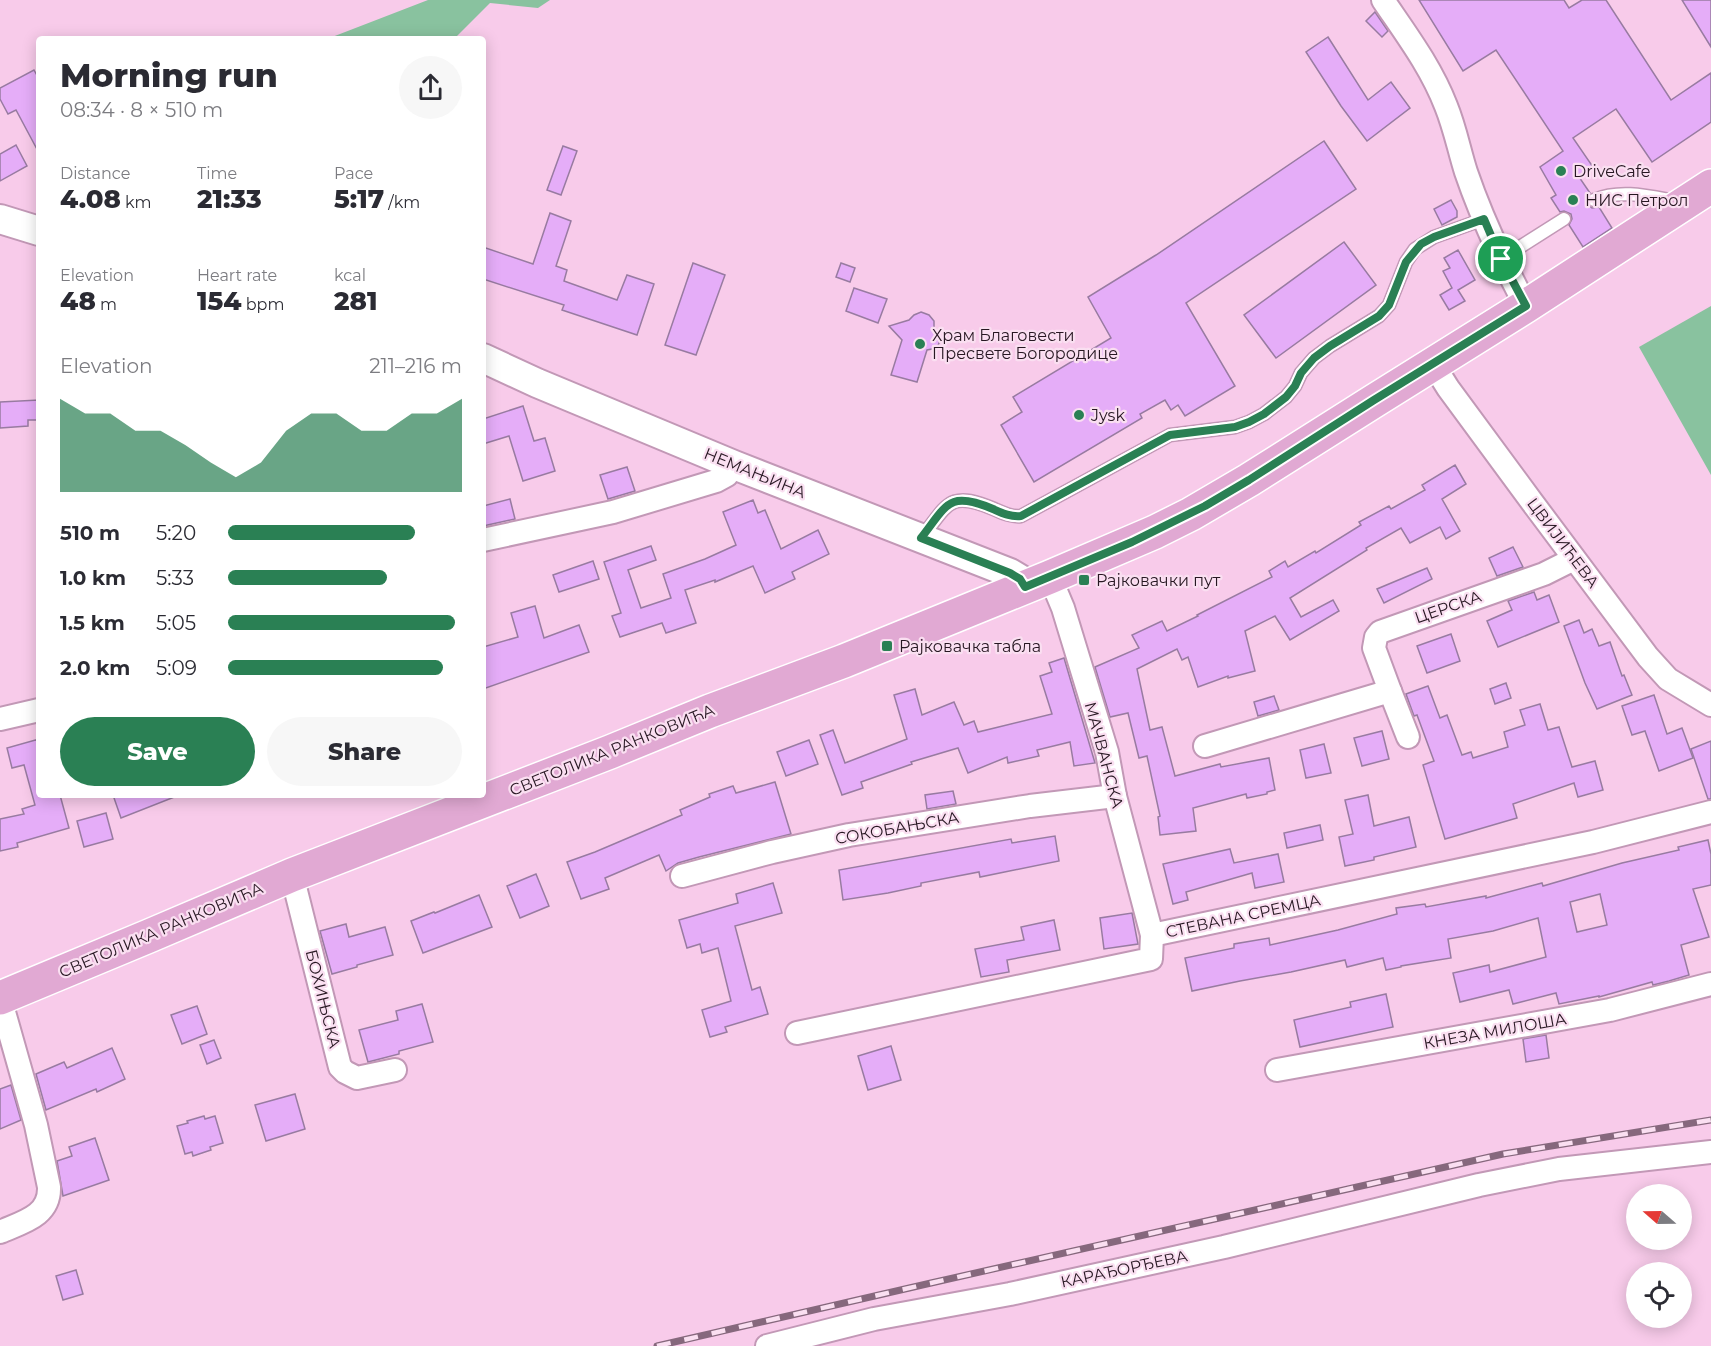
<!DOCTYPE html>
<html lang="en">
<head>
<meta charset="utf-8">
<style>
  :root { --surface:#fff; --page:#f7f7f7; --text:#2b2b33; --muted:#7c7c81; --accent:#2a8054 }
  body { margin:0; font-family:Montserrat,sans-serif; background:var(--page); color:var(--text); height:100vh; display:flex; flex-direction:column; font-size:22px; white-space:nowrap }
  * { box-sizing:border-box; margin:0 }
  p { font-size:20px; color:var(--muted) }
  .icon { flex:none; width:33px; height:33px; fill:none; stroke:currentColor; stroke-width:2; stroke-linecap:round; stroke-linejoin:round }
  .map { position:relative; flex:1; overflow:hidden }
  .panel { position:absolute; left:36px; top:36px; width:450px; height:762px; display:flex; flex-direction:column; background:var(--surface); border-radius:6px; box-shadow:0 3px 15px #0003 }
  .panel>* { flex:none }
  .needle { width:39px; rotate:290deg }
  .tools { position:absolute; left:1626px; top:1184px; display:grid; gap:12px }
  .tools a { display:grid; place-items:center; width:66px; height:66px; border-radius:50%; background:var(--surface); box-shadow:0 3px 15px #0003; font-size:30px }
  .pin { position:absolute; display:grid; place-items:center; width:51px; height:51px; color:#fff; margin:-26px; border:3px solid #fff; border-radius:50%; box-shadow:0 2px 6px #0007 }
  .round { display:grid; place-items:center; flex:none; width:63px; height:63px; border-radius:32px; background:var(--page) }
  .summary { display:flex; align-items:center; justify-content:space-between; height:102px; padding:0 24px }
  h1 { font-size:33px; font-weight:800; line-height:45px }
  .figures { display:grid; grid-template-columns:repeat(3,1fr); gap:9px; height:102px; padding:6px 24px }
  .figures div { display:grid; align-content:center }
  .figures b { font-size:26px; font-weight:800 }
  .figures small { font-size:16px; font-weight:400 }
  .figures p { font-size:16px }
  .chart { height:168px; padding:12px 24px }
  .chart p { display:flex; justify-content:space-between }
  .chart svg { width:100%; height:108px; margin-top:6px; fill:var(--accent); opacity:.7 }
  .button { display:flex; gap:12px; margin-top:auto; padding:12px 24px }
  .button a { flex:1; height:69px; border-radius:36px; background:var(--accent); color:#fff; font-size:24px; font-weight:800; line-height:69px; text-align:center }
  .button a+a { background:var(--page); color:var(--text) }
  ul { padding:0 24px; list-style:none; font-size:20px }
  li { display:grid; grid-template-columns:96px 72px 1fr; align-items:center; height:45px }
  li i { height:15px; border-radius:8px; background:var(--accent) }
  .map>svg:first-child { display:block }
  .green { fill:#89c29f }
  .building { fill:#e5adf8; stroke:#987ba1; stroke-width:1.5; fill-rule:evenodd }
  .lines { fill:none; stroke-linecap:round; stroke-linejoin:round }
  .service-casing { stroke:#c298b6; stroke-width:15 }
  .minor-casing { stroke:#c298b6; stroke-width:26 }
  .tertiary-casing { stroke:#c298b6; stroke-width:32 }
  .primary-casing { stroke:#fff; stroke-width:36 }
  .service { stroke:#fff; stroke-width:12 }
  .minor { stroke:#fff; stroke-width:22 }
  .tertiary { stroke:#fff; stroke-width:28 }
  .primary { stroke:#e1a9d3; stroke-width:33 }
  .rail-casing { stroke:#86687d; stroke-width:7 }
  .rail { stroke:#fadff1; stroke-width:4.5; stroke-dasharray:14; stroke-linecap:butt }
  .route-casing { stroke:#fff; stroke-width:12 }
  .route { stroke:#2a8054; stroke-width:8 }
  .poi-dot { fill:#2a8054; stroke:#fadff1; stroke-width:2 }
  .labels { text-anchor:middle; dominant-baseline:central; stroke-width:4.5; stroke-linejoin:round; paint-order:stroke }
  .poi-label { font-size:16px; fill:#271722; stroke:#fadff1; text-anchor:start }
  .street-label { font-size:16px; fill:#271722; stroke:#fadff1 }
</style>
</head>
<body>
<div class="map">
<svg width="1711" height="1346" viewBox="0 0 1711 1346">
  <rect width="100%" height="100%" fill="#f8cbea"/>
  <g class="green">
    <path d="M428,0H550L538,8L490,3L454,39H327Z"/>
    <path d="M1711,306V475L1639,347Z"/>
  </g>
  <g class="building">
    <path d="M1419,0H1564L1569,8L1582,0H1606L1671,100L1711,73V122L1652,162L1616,109L1573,138L1593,167L1579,177L1590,193L1586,198V203L1592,208L1599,207L1612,228L1583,247L1569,225L1572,219L1571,214L1564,211L1560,212L1551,198L1556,195L1540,167L1563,151L1496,50L1463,71Z"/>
    <path d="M1682,0H1711V47Z"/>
    <path d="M1375,12L1388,31L1382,37L1366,21Z"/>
    <path d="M1328,37L1368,100L1391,82L1410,108L1367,141L1341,106L1306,52Z"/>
    <path d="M34,70L39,79V153L16,110L8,114L0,99V88Z"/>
    <path d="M1324,141L1356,189L1186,303L1235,386L1185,416L1178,405L1171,410L1165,400L1140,414L1142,418L1034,482L1001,425L1022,412L1013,397L1111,338L1088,297L1156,255Z"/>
    <path d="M16,145L27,166L0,181V154Z"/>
    <path d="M563,146L577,151L561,195L547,190Z"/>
    <path d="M1451,200L1457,211V217L1442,225L1434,209Z"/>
    <path d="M550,213L571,221L556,266L567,270L564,281L617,300L627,275L654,284L637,335L562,310L564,305L483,279V247L533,264Z"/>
    <path d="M1344,242L1376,285L1276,358L1244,315Z"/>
    <path d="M1458,250L1475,280L1458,290L1465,301L1449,310L1440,295L1452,288L1443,271L1450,268L1444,258Z"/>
    <path d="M693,263L725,275L696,355L665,345Z"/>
    <path d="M841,263L855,268L850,282L836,277Z"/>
    <path d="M854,288L887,299L878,323L846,311Z"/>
    <path d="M921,312L929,315L934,321V329L941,338L937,348L927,350L917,382L891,375L902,340L889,326L909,320L914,315Z"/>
    <path d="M39,400V420H28V426L0,428V402Z"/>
    <path d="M523,406L534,441L545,438L555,471L523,481L509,436L483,444V419Z"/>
    <path d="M1455,465L1466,484L1442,499L1460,531L1446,539L1440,527L1410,543L1401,528L1366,548L1367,550L1290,598L1301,617L1333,600L1339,611L1290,640L1275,616L1245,631L1255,671L1228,678V676L1198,687L1188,657L1182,660L1177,649L1137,669L1150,730L1162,727L1175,776L1220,764L1221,767L1269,758L1275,790L1267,792V794L1247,798L1246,794L1193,808L1196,831L1160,835L1158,817L1160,816L1147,756L1139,758L1128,713L1110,717L1095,667L1139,648L1132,635L1162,621L1167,631L1198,616L1197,615L1272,577L1269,571L1285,561L1288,567L1315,551L1316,553L1361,525L1359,522L1389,506L1391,509L1425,490L1422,485Z"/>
    <path d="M627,467L635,491L608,499L600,475Z"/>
    <path d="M510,499L515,519L483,526V506Z"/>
    <path d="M753,500L758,513L765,510L781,549L818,530L829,554L792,572L795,579L765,593L753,566L715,582V580L685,590L696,623L666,633L662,623L620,637L612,616L621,613L604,562L651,546L656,560L628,570L641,608L671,598L663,574L705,559L736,545L723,512Z"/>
    <path d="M1513,547L1523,567L1497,576L1489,558Z"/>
    <path d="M593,561L599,579L559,592L553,575Z"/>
    <path d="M1427,568L1432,579L1384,603L1377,589Z"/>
    <path d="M1534,592L1537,600L1549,595L1559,622L1498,647L1487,621L1512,610L1508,601Z"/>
    <path d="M535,606L544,638L579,625L589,652L483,689V647L518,637L511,613Z"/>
    <path d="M1579,620L1584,633L1592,629L1599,646L1610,642L1622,676L1624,675L1632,695L1597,709L1585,683L1564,626Z"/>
    <path d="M1451,634L1460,661L1427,673L1417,646Z"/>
    <path d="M1064,658L1095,763L1074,766L1070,742L1037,750L1039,756L1008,763L1007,757L968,773L958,748L911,762L912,764L861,782L863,788L842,795L820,735L833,730L845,763L907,739L894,695L915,689L922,715L954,702L964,725L974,721L978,732L1052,714L1040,676L1052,672L1049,663Z"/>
    <path d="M1506,683L1511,698L1495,704L1490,689Z"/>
    <path d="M1428,686L1440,718L1447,715L1462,755L1471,752L1473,758L1508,747L1504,732L1525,725L1520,710L1540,704L1548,730L1559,727L1572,767L1595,761L1603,790L1578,797L1574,783L1513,804L1517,818L1445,839L1423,765L1434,761L1417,715L1414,716L1406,694Z"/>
    <path d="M1654,695L1667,734L1682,728L1693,758L1659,771L1645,731L1632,735L1622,706Z"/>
    <path d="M1274,696L1279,710L1258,716L1254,702Z"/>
    <path d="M1382,731L1389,759L1362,766L1354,738Z"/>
    <path d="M39,739V795H60L69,828L17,843L18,847L0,851V819L24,814L22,809L35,805L24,765L12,768L7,748Z"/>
    <path d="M809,740L818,764L786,776L777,752Z"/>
    <path d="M1711,741V799H1708L1691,749Z"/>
    <path d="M1324,744L1331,773L1306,778L1300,750Z"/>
    <path d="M775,782L791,834L699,857L678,863L666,871L659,855L605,878L609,889L581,899L567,862L595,852L682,815L680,810L710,797L709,794L733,786L736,793Z"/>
    <path d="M953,791L956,804L927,809L925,795Z"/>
    <path d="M113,795H177V796L121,818Z"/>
    <path d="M1368,795L1374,826L1409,817L1416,847L1374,857V860L1345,866L1339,837L1353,834L1345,800Z"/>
    <path d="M106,813L113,839L84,847L77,821Z"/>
    <path d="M1320,825L1323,840L1287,848L1284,833Z"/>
    <path d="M1055,836L1059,861L980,877L979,872L921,883V886L888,893L843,900L839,870L1011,839L1012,843Z"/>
    <path d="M1708,840L1711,854V885L1693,889L1709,937L1681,945L1689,975L1669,981L1653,985L1652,982L1599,997V996L1559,1004L1556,993L1513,1004L1509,990L1460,1002L1453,973L1489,965L1490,972L1546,957L1538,918L1493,931L1448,939L1451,958L1401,966V967L1386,970L1383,958L1347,967L1345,960L1291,972L1240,981L1192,991L1185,958L1234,948V944L1269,938L1270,945L1338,930L1397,914L1396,908L1425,904L1426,907L1486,896V898L1542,883L1543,886L1622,863L1679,850L1678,847ZM1600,894L1607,925L1577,932L1570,902Z"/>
    <path d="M1230,849L1234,863L1278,854L1284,882L1255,888L1252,873L1186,892L1188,900L1173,904L1163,864Z"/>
    <path d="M536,874L549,906L520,918L507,886Z"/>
    <path d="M773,883L782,913L735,926L752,990L760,987L768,1014L725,1027L727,1032L710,1037L702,1010L731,1001L718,948L702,953L700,944L687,948L679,920L738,903L736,894Z"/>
    <path d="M479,895L492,927L423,953L411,921L434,912L435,913Z"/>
    <path d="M1132,913L1138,944L1104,949L1100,918Z"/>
    <path d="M1054,920L1060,950L1007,960L1009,972L981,977L975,949L1024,940L1021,927Z"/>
    <path d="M346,924L349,937L385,927L393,955L357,965V967L332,974L320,931Z"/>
    <path d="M1386,994L1393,1027L1300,1047L1294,1020L1351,1007L1350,1002Z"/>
    <path d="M422,1004L433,1042L399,1051V1054L368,1062L359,1030L398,1020L396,1011Z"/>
    <path d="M197,1006L207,1034L182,1044L171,1015Z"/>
    <path d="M1546,1035L1549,1058L1526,1062L1523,1039Z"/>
    <path d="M214,1040L221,1058L207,1064L200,1045Z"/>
    <path d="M891,1046L901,1080L868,1090L858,1056Z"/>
    <path d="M112,1048L125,1079L97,1092L96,1089L46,1110L36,1074L64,1062L67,1068Z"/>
    <path d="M11,1085L21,1120L0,1129V1089Z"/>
    <path d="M295,1094L305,1129L266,1141L255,1105Z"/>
    <path d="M204,1116L205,1119L215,1116L223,1143L210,1147L211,1150L193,1156L192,1152L185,1154L177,1126L188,1123L187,1121Z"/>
    <path d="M95,1138L109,1180L63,1196L57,1161L72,1156L69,1147Z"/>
    <path d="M76,1270L83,1294L63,1300L56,1276Z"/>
  </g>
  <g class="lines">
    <g class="service-casing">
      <g id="service">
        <path d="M1594,200C1620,189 1648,196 1675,201"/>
        <path d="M1501,259L1564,219"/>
        <path d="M922,537C948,504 949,490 994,509C1003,513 1011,517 1021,516L1170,435L1235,427L1249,422L1264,414L1286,397L1295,386L1301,373L1314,358L1330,346L1379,316L1389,305L1406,262L1415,249L1434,237L1484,219"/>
      </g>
    </g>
    <g class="minor-casing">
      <g id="minor">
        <path d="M1383,0C1406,34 1431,67 1446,106C1455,128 1459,150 1466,172C1482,219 1503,263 1526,306"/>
        <path d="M1433,364L1448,388L1532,502L1648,657L1668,679L1711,705"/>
        <path d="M483,540L613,512L716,481L727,475L734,465"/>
        <path d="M1390,691L1408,737"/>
        <path d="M0,719L39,710"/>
        <path d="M1205,746L1390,691L1374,648L1376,637L1380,632L1544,574L1574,559"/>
        <path d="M292,875L340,1067L345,1072L357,1078L395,1070"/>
        <path d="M682,876L772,852L849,835L1030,806L1115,796"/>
        <path d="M1152,935L1593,842L1711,812"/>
        <path d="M797,1033L1151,959L1152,935L1115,796L1107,752L1063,608L1050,577"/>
        <path d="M1277,1070L1610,1010L1711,984"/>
        <path d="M0,1232C23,1222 50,1216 49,1187L36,1125L0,998"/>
        <path d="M767,1346L874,1319L1010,1294L1224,1247L1479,1185L1559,1169L1711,1152"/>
      </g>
    </g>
    <g class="tertiary-casing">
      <g id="tertiary">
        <path d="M0,219L39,231"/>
        <path d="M483,358L537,383L734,465L1010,573L1020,579L1025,587"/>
      </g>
    </g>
    <g class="primary-casing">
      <path id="primary" d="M0,998L149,936L292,875L610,752L710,711L844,661L1050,577L1155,532L1191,514L1249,480L1374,401L1526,306L1711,186"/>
    </g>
    <use href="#service" class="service"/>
    <use href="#minor" class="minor"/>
    <use href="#tertiary" class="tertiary"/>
    <use href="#primary" class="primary"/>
    <g class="rail-casing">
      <path id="rail" d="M657,1346L931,1283L1503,1154L1711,1120"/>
    </g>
    <use href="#rail" class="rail"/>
  </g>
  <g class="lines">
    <g class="route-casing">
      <path id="route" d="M1484,219L1501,259L1526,306L1374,400L1249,480L1205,506L1132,542L1025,587L1020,579L1010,573L921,538C947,505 948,490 993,509C1002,513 1010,517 1021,516L1170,435L1235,427L1249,422L1264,414L1286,397L1295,386L1301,373L1314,358L1330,346L1379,316L1389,305L1406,262L1421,244L1434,237Z"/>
    </g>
    <use href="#route" class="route"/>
  </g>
  <g class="poi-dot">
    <circle cx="1561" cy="171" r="6"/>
    <circle cx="1573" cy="200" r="6"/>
    <circle cx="920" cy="344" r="6"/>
    <circle cx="1079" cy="415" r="6"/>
    <rect x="1078" y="574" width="12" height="12" rx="3"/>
    <rect x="881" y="640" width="12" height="12" rx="3"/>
  </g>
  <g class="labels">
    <g class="poi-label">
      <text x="1573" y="171">DriveCafe</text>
      <text x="1585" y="200">НИС Петрол</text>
      <text x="932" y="335">Храм Благовести<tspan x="932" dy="18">Пресвете Богородице</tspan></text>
      <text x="1091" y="415">Jysk</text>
      <text x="1096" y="580">Рајковачки пут</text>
      <text x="899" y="646">Рајковачка табла</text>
    </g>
    <g class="street-label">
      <text transform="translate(755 473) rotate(22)">НЕМАЊИНА</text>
      <text transform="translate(1563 543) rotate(53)">ЦВИЈИЋЕВА</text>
      <text transform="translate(1448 607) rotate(-19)">ЦЕРСКА</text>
      <text transform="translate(612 750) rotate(-22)">СВЕТОЛИКА РАНКОВИЋА</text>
      <text transform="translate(1104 755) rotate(75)">МАЧВАНСКА</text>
      <text transform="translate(897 828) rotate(-10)">СОКОБАЊСКА</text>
      <text transform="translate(1243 916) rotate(-12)">СТЕВАНА СРЕМЦА</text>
      <text transform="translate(161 930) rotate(-23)">СВЕТОЛИКА РАНКОВИЋА</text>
      <text transform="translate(323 999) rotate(76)">БОХИЊСКА</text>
      <text transform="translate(1495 1031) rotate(-10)">КНЕЗА МИЛОША</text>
      <text transform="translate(1124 1269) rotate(-12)">КАРАЂОРЂЕВА</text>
    </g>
  </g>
</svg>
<div class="tools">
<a><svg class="needle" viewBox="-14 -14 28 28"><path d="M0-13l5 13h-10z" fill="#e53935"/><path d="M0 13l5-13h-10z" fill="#7c7c81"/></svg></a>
<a><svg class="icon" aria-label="locate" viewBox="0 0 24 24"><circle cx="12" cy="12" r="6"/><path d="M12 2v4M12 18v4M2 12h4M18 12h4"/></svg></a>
</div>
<div class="pin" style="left:1501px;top:259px;background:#1e9e55"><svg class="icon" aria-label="arrive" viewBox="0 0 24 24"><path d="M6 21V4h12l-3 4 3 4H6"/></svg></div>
<section class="panel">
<div class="summary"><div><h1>Morning run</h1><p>08:34 · 8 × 510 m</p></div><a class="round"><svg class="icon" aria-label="share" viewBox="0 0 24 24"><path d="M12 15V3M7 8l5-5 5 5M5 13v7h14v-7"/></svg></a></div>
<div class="figures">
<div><p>Distance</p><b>4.08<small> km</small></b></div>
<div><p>Time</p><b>21:33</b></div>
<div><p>Pace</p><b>5:17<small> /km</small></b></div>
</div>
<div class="figures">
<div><p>Elevation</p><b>48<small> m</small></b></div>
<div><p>Heart rate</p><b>154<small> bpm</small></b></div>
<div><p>kcal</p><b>281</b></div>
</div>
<div class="chart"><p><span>Elevation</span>211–216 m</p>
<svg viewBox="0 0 160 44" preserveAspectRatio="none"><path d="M0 44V6L10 12L20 12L30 19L40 19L50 25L60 32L70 38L80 32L90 19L100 12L110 12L120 19L130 19L140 12L150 12L160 6V44z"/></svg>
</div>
<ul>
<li><b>510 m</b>5:20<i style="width:80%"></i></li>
<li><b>1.0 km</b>5:33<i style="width:68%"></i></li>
<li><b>1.5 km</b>5:05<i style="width:97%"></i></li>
<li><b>2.0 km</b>5:09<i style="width:92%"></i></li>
</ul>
<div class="button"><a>Save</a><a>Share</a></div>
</section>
</div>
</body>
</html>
